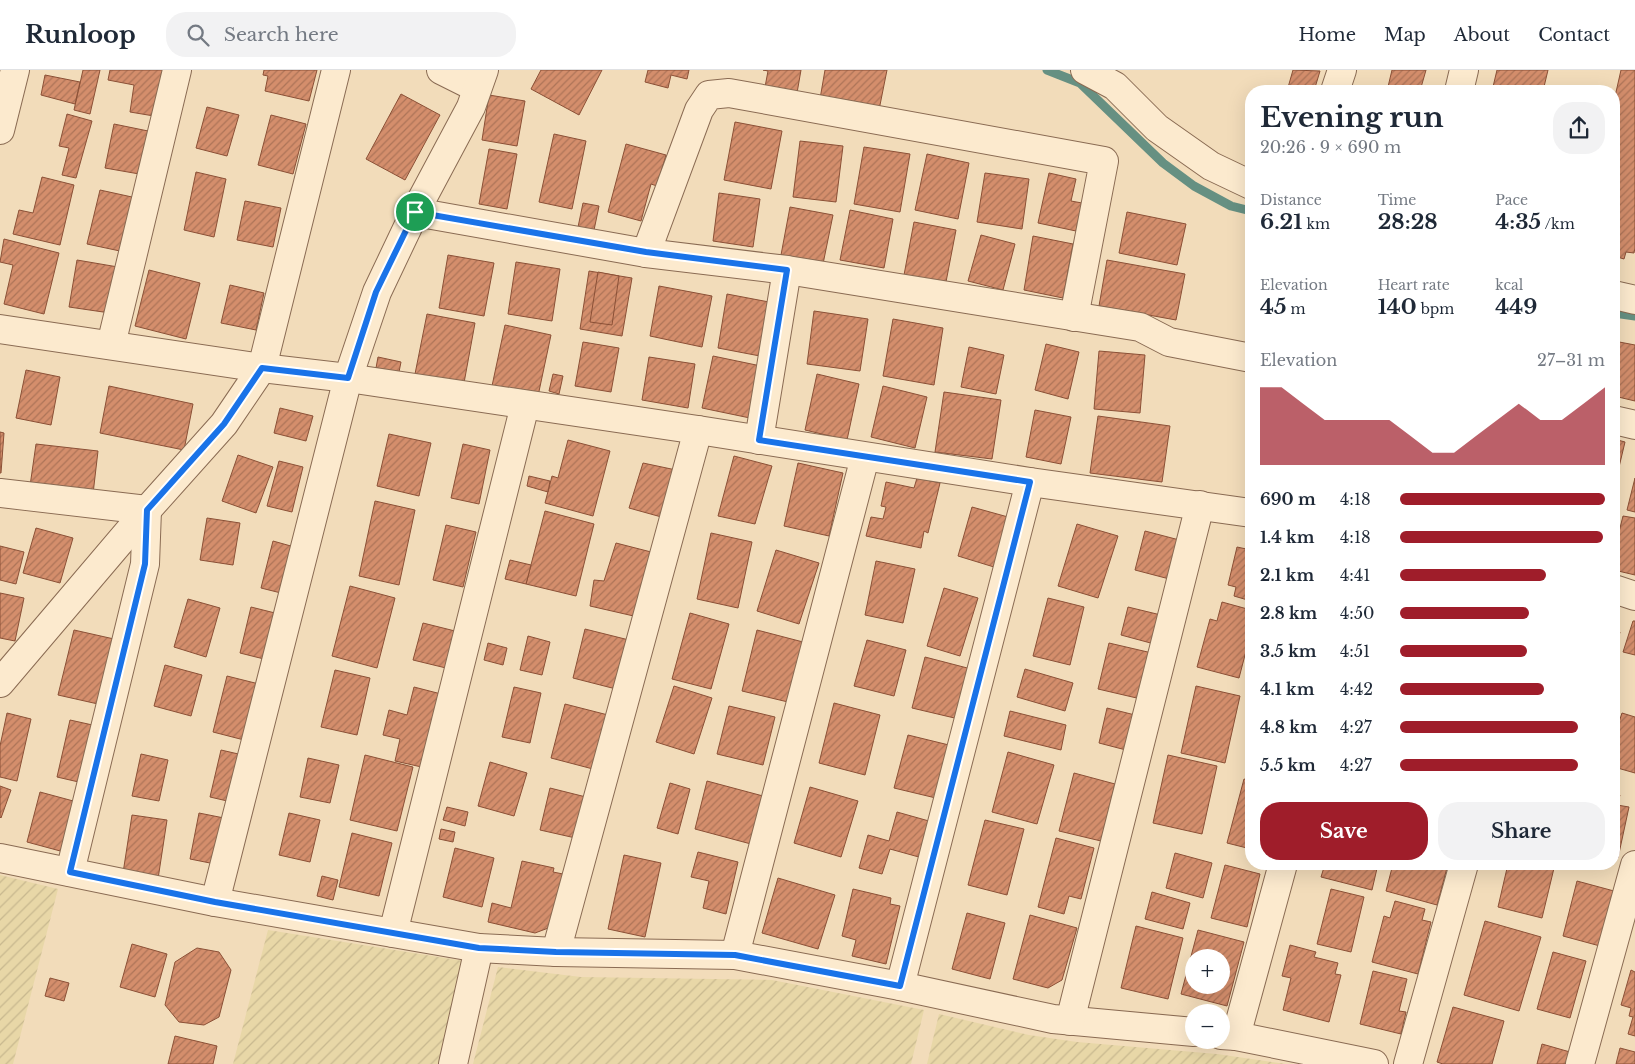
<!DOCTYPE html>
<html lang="en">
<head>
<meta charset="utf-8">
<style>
  :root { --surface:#fff; --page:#f2f2f3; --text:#1f2937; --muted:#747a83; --line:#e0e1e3; --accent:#9f1d2a }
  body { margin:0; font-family:"Libre Baskerville",serif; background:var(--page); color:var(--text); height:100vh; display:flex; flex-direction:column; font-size:19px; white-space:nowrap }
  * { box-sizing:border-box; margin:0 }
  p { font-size:16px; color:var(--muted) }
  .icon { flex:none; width:28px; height:28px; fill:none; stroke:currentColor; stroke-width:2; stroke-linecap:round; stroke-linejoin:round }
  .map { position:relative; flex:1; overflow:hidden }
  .details { position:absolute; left:1245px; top:15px; width:375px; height:785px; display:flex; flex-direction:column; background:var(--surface); border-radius:20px; box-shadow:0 5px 20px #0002 }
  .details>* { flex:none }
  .tools { position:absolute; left:1185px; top:879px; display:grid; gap:10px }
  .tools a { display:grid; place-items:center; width:45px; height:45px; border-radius:50%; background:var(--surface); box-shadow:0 5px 20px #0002; font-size:25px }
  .pin { position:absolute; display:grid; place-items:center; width:42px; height:42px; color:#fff; margin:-21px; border:2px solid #fff; border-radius:50%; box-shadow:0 1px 5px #0007 }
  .round { display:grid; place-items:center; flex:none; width:52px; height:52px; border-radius:20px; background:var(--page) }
  .head { display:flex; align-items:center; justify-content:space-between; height:85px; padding:0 15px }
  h1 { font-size:28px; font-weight:800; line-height:38px }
  .metrics { display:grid; grid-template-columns:repeat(3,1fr); gap:8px; height:85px; padding:5px 15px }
  .metrics div { display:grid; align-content:center }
  .metrics b { font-size:21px; font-weight:800 }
  .metrics small { font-size:14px; font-weight:400 }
  .metrics p { font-size:14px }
  .chart { height:140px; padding:10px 15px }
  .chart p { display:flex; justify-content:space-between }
  .chart svg { width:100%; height:90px; margin-top:5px; fill:var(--accent); opacity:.7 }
  .action { display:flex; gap:10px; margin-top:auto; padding:10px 15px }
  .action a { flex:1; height:58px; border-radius:20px; background:var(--accent); color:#fff; font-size:20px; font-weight:800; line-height:58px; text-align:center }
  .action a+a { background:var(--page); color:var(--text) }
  ul { padding:0 15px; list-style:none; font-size:16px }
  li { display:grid; grid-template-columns:80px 60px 1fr; align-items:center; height:38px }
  li i { height:12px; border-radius:6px; background:var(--accent) }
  header { display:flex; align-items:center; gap:30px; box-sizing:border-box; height:70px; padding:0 25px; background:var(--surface); border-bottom:1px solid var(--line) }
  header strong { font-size:24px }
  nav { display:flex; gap:28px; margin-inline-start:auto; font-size:18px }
  .search { width:350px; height:45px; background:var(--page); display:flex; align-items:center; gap:12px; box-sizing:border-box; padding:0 18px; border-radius:20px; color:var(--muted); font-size:19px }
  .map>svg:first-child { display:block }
  .farmland { fill:url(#farmland-furrows) }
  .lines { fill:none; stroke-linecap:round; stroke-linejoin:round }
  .stream { stroke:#669082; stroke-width:9 }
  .building { fill:url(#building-hatch); stroke:#8b5036; fill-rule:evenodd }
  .minor-casing { stroke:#8a6b53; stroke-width:30 }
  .minor { stroke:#fceace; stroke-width:28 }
  .route-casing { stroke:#fff; stroke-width:10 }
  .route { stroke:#1a73e8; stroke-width:6 }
</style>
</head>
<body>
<header>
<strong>Runloop</strong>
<div class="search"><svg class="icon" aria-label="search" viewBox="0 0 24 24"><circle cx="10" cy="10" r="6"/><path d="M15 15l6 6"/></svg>Search here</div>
<nav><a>Home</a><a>Map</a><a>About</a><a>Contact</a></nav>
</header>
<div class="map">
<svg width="1635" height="994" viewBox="0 0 1635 994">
  <defs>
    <pattern id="farmland-furrows" width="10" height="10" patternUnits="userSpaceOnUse" patternTransform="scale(1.25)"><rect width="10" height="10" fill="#e8d7a7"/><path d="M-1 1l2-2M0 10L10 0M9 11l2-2" fill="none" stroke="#c8b88f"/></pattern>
    <pattern id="building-hatch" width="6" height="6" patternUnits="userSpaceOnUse" patternTransform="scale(1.25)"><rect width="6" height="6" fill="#d48e6c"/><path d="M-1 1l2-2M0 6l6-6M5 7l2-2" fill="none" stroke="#ad7458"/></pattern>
  </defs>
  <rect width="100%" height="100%" fill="#f2dcba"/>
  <g class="farmland">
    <path d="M0,805L58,819L13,994H0Z"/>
    <path d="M268,860L464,891L440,994H233Z"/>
    <path d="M498,897L581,907L772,910L924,940L911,994H473Z"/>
    <path d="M939,944L1029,965L1077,972L1217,984L1286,994H927Z"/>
  </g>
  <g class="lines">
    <g class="stream">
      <path d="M1047,0L1080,13L1163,93L1194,116L1231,136L1251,141"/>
      <path d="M1614,243L1635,246"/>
    </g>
  </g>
  <g class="building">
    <path d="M83,0H100L90,44L74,40Z"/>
    <path d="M110,0H169L160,47L130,42L134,15L108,10Z"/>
    <path d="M264,0H317L309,31L265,21L268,6L263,5Z"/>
    <path d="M541,0H602L579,45L531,19Z"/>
    <path d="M648,0H689L687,9L671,5L668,18L645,12Z"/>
    <path d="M763,0H801L797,23L765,17L768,1Z"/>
    <path d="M825,0H887L879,40L820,29Z"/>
    <path d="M1293,0L1320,1L1314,21H1287Z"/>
    <path d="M1392,0H1426L1420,21H1387Z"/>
    <path d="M1497,0H1548L1543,21H1492Z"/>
    <path d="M1621,0H1635V178L1634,183L1626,182L1624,189L1614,186V31Z"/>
    <path d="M45,5L80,12L75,34L41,25Z"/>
    <path d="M401,24L440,45L405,110L366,89Z"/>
    <path d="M489,25L525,31L517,76L482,70Z"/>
    <path d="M207,37L239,45L227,86L196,78Z"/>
    <path d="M67,44L92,51L76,108L62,105L69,78L59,76Z"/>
    <path d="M271,45L306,54L293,104L258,95Z"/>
    <path d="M735,52L782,61L771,119L724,110Z"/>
    <path d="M114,54L153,62L145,105L105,98Z"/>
    <path d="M554,64L586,71L572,139L539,132Z"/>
    <path d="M800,71L843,76L836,132L793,127Z"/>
    <path d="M626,74L666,85L657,116L651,114L641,151L608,142Z"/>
    <path d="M864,77L910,84L900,142L854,134Z"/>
    <path d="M489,79L517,84L507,139L479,134Z"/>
    <path d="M927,84L969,93L958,149L915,140Z"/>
    <path d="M196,102L226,109L214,167L184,160Z"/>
    <path d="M985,103L1029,109L1022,159L977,152Z"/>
    <path d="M1049,103L1076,109L1071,131L1082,133L1076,161L1038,153Z"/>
    <path d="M42,107L74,115L60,175L13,164L19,140L33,143Z"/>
    <path d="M100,120L132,127L120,181L87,174Z"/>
    <path d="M719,123L760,129L753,177L713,171Z"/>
    <path d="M245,131L281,138L273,177L237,170Z"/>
    <path d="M583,133L599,136L593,165L577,162Z"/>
    <path d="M790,137L833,145L823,194L781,185Z"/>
    <path d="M850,140L893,149L884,198L840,190Z"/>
    <path d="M1127,142L1186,154L1177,195L1119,183Z"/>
    <path d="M914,152L956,160L946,212L904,205Z"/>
    <path d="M981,165L1015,174L1003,220L968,211Z"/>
    <path d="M1033,166L1073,174L1063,228L1024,220Z"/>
    <path d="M4,169L59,183L44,244L4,234L13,195L0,192Z"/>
    <path d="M448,185L494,193L484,246L439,238Z"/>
    <path d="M77,190L118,197L110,243L69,237Z"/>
    <path d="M1107,190L1185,204L1176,250L1099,236Z"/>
    <path d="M516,192L560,199L552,251L508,244Z"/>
    <path d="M149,200L200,213L186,269L135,256Z"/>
    <path d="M589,201L632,208L622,266L580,259Z"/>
    <path d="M598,202L619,206L612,255L590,252Z"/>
    <path d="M230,215L264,223L256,260L221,253Z"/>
    <path d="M659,216L712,226L702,277L650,266Z"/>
    <path d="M727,224L769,232L760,286L718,278Z"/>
    <path d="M814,241L868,249L860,301L807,294Z"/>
    <path d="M427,244L475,253L464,313L415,304Z"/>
    <path d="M893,249L943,258L934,315L883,306Z"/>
    <path d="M505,255L551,265L538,326L492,316Z"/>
    <path d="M1614,271L1635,275V331L1614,326Z"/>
    <path d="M583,272L619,278L611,322L575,316Z"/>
    <path d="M1046,274L1079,282L1068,329L1035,320Z"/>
    <path d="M969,277L1004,285L996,324L961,317Z"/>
    <path d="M1099,281L1145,285L1140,343L1094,339Z"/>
    <path d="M713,286L761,296L750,348L702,338Z"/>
    <path d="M378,287L401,292L399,302L376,298Z"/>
    <path d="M649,287L695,294L688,338L642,330Z"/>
    <path d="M26,300L60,307L51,355L16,348Z"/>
    <path d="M553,304L563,306L559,324L549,321Z"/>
    <path d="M817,304L859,314L847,370L805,360Z"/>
    <path d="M109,316L193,334L184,380L100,363Z"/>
    <path d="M883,316L927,327L915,378L871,367Z"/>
    <path d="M944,322L1001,330L992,389L935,382Z"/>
    <path d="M280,338L313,346L306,371L274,363Z"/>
    <path d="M1035,340L1071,347L1061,394L1026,387Z"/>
    <path d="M1098,346L1170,356L1162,412L1090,403Z"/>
    <path d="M0,362L4,363L1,403H0Z"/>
    <path d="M389,364L431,373L419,426L377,416Z"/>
    <path d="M1614,369L1625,372L1614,418Z"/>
    <path d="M568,370L610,381L593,446L545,433L552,406L558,408Z"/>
    <path d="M36,374L98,381L93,424L30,416Z"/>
    <path d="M463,374L490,380L479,434L451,428Z"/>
    <path d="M238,385L273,397L256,443L222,431Z"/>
    <path d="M734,386L772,396L755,454L718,446Z"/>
    <path d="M279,391L303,397L292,442L267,436Z"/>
    <path d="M643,393L676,400L665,448L629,438Z"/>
    <path d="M798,393L843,403L829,466L784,456Z"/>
    <path d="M529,406L550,411L548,422L527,416Z"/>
    <path d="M917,408L940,413L928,463L924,461L921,478L866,466L871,447L883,449L886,437L881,436L886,412L914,418Z"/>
    <path d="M1635,408V442L1627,440Z"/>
    <path d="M375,431L415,440L399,515L359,506Z"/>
    <path d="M972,437L1008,447L994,497L958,486Z"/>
    <path d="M545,441L594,454L576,526L526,514Z"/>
    <path d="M1623,446L1635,448V505L1614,500V482Z"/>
    <path d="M207,448L240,453L233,495L200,490Z"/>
    <path d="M1077,454L1118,466L1098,528L1058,516Z"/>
    <path d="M446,455L476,462L463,517L433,510Z"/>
    <path d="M36,458L73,468L60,513L23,503Z"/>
    <path d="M1145,461L1187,472L1177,511L1135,500Z"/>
    <path d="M711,463L752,472L738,538L697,529Z"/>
    <path d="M273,471L298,478L285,524L261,518Z"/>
    <path d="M616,473L655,483L638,547L590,536L594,510L604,511Z"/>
    <path d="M0,476L24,482L16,514L0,510Z"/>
    <path d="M1237,477L1251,480V531L1234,526L1236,517L1228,515Z"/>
    <path d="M776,480L819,493L799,554L757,541Z"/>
    <path d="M510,490L531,495L526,514L505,509Z"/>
    <path d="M876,491L915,499L903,553L865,545Z"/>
    <path d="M350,516L395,528L377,598L332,586Z"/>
    <path d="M944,518L978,528L960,586L927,576Z"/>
    <path d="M0,523L24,528L15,571L0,568Z"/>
    <path d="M1048,528L1084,537L1070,595L1033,586Z"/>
    <path d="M188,529L220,538L206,587L174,577Z"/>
    <path d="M1222,532L1251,540V562L1239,608L1197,597L1210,549L1217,551Z"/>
    <path d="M251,537L279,544L268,590L240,583Z"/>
    <path d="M1128,537L1165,546L1158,575L1121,565Z"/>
    <path d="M690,543L729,554L711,619L672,609Z"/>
    <path d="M1633,551H1635V585L1623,582Z"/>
    <path d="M423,553L455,561L446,598L413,590Z"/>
    <path d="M585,559L629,570L616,619L573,608Z"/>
    <path d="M74,560L114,569L98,634L58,625Z"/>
    <path d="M757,560L803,572L788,632L742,621Z"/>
    <path d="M1614,560L1620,562L1614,584Z"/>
    <path d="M528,566L550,572L542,605L520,600Z"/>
    <path d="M867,570L906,580L894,626L854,616Z"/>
    <path d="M488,573L507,578L503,595L484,590Z"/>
    <path d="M1109,573L1152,583L1141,629L1098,619Z"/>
    <path d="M925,587L975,600L963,650L912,638Z"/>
    <path d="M165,595L202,605L191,646L154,636Z"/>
    <path d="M1025,599L1073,613L1065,641L1017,627Z"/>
    <path d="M335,600L370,608L357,665L321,657Z"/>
    <path d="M227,606L263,615L248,671L213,662Z"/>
    <path d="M674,616L712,628L694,684L656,672Z"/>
    <path d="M1196,616L1240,626L1225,693L1181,683Z"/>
    <path d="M414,617L445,625L426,698L395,691L400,669L383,665L389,640L407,645Z"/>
    <path d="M514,617L541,623L530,673L502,667Z"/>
    <path d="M834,633L880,645L865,705L819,693Z"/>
    <path d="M565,634L608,645L593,699L551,688Z"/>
    <path d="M729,636L775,647L763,695L717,684Z"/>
    <path d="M1107,638L1135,645L1126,680L1099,673Z"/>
    <path d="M1010,641L1066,655L1061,680L1004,666Z"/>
    <path d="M7,643L31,649L17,711L0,707V676Z"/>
    <path d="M1622,643L1635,647V703L1614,697V657L1617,658Z"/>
    <path d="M70,650L97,656L83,713L57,707Z"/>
    <path d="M908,665L953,676L940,729L894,718Z"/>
    <path d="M221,680L247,686L236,733L210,727Z"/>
    <path d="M1008,682L1054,695L1037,754L992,742Z"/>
    <path d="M141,684L168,690L159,731L132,726Z"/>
    <path d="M365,685L413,697L397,761L350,750Z"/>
    <path d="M1168,685L1217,696L1202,764L1153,753Z"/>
    <path d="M308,688L339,695L330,733L300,727Z"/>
    <path d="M490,692L527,703L514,746L478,736Z"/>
    <path d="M1074,703L1115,714L1101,771L1059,761Z"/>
    <path d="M1244,709L1251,711V779L1227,773Z"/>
    <path d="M707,711L763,726L751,774L695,759Z"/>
    <path d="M670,713L690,719L678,764L657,758Z"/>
    <path d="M0,716L11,720L1,748L0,747Z"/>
    <path d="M810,717L858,731L841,787L794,773Z"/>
    <path d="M550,718L590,728L580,769L540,760Z"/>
    <path d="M40,722L77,732L64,782L27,772Z"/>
    <path d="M1614,723L1620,725L1617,735L1629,737L1618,788L1614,787Z"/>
    <path d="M447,737L468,742L465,756L443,750Z"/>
    <path d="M897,742L936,753L926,789L890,779L882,804L859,798L868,765L889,771Z"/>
    <path d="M199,743L229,749L220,795L190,789Z"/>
    <path d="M289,743L320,750L310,792L279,785Z"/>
    <path d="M132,745L167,750L158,809L123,803Z"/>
    <path d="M985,750L1024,759L1007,825L968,815Z"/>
    <path d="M441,759L455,762L453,772L439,769Z"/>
    <path d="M352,763L392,773L379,826L339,817Z"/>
    <path d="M1056,768L1094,778L1081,829L1069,826L1064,844L1038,837Z"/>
    <path d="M455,778L494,788L482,837L443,827Z"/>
    <path d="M698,782L738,792L726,844L703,838L709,811L691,807Z"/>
    <path d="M1175,783L1212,793L1203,828L1166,818Z"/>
    <path d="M624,785L661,793L645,867L608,859Z"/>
    <path d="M522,791L554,798L553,802L563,804L551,857L535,863L488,852L492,833L511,838Z"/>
    <path d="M1325,794H1378L1372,820L1321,807Z"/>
    <path d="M1393,794H1448L1437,835L1386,821Z"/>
    <path d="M1508,794H1555L1542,848L1498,837Z"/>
    <path d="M1225,795L1260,804L1247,857L1211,848Z"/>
    <path d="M322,806L338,810L333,830L317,826Z"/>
    <path d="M778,808L835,825L818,879L762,863Z"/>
    <path d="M1577,811L1614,821L1600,876L1563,866Z"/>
    <path d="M853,819L891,828L890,834L900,836L886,894L852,886L856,870L842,866Z"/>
    <path d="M1331,819L1364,827L1351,882L1317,874Z"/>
    <path d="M1152,822L1190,833L1183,859L1145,849Z"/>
    <path d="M1395,831L1425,839L1422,850L1431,852L1418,904L1372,892L1384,846L1390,848Z"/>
    <path d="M967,843L1005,853L990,909L952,899Z"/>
    <path d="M1030,845L1077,858L1062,910L1048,918L1013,909Z"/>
    <path d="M1485,851L1541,867L1519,941L1464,925Z"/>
    <path d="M1136,856L1183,868L1168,929L1121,918Z"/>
    <path d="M1198,860L1244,872L1227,936L1181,924ZM1194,888H1221V915H1194Z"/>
    <path d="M132,874L167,884L155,927L120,917Z"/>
    <path d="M1290,875L1316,882L1314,887L1338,893L1335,904L1341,905L1329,952L1283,940L1291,908L1282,906Z"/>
    <path d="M197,878L219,882L231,900L219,947L204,955L179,952L165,935L175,892Z"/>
    <path d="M1553,882L1586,891L1570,948L1537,939Z"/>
    <path d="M1631,900L1635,902V966L1628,964L1633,947L1629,946L1631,938L1621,935Z"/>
    <path d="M1373,901L1407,909L1399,941L1406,942L1401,964L1360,954Z"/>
    <path d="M50,908L69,913L64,931L45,926Z"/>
    <path d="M1453,937L1504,951L1492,994H1443L1437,992Z"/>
    <path d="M175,966L217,976L213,994H168Z"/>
    <path d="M1542,974L1577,984L1574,994H1537Z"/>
    <path d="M1620,978L1635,982V994H1616Z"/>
  </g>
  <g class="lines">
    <g class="minor-casing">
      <g id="minor">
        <path d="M441,0L477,18"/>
        <path d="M1085,0L1115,16L1157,58L1211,96L1251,115"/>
        <path d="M1335,21L1342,0"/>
        <path d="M1459,21L1464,0"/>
        <path d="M0,60L15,0"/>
        <path d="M415,142L646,183L787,200L1140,257L1169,272L1251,288"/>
        <path d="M646,183L699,40L709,25L729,23L1104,91L1074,247"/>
        <path d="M1614,225L1635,230"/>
        <path d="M0,259L262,298L348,308L698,360L1030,412L1251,443"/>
        <path d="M111,275L177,0"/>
        <path d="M1614,350L1635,355"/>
        <path d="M759,370L787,200"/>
        <path d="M0,423L147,440L145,494L70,802"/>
        <path d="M1614,519L1635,526"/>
        <path d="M0,613L147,440L224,354L262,298L336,0"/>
        <path d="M0,788L215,832L479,878L556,882L735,885L900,916L1053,949L1194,962"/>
        <path d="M215,832L348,308L377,222L415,142L471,37L484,0"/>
        <path d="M393,863L525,335"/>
        <path d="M556,882L698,360"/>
        <path d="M735,885L865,387"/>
        <path d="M900,916L1030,412"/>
        <path d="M1070,951L1200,435"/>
        <path d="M1221,965L1236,966L1374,994"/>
        <path d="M1236,966L1283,794"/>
        <path d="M453,994L479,878"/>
        <path d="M1408,994L1464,794"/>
        <path d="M1580,994L1635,795"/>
      </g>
    </g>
    <use href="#minor" class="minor"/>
  </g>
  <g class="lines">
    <g class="route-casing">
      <path id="route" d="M415,142L646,182L787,200L759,370L1030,412L900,916L735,885L556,882L479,878L215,832L70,802L145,494L147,440L224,354L262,298L348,308L376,222Z"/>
    </g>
    <use href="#route" class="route"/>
  </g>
</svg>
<div class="tools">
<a>+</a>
<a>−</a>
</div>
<div class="pin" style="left:415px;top:142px;background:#1e9e55"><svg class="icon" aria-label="arrive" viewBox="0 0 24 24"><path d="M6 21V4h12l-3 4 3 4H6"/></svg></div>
<section class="details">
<div class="head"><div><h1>Evening run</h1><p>20:26 · 9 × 690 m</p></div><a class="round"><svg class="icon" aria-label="share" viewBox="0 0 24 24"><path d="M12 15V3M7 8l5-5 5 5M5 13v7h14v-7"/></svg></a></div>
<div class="metrics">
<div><p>Distance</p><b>6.21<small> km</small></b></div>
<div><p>Time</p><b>28:28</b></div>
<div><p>Pace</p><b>4:35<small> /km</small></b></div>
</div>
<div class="metrics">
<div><p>Elevation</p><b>45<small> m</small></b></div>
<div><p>Heart rate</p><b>140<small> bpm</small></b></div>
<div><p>kcal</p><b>449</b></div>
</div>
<div class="chart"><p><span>Elevation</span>27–31 m</p>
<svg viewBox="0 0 160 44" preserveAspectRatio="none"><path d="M0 44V6L10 6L20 14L30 22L40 22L50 22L60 22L70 30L80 38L90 38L100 30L110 22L120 14L130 22L140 22L150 14L160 6V44z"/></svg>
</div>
<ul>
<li><b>690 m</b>4:18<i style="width:100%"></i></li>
<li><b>1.4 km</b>4:18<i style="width:99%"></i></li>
<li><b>2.1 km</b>4:41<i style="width:71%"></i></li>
<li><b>2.8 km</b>4:50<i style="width:63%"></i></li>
<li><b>3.5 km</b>4:51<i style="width:62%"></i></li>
<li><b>4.1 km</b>4:42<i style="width:70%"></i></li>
<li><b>4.8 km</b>4:27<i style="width:87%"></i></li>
<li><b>5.5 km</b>4:27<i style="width:87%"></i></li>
</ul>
<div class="action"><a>Save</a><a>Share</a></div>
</section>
</div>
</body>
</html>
